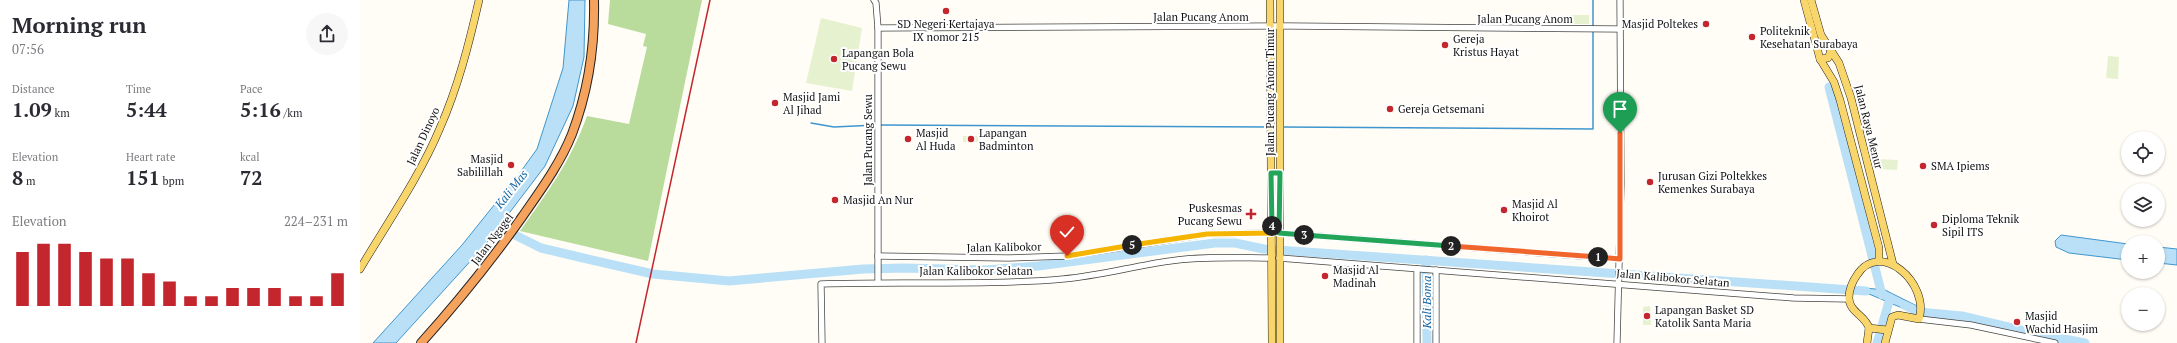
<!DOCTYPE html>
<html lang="en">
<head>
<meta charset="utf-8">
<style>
  :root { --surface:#fff; --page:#f7f7f7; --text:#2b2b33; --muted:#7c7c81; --accent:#c4262e }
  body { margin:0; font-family:"PT Serif",serif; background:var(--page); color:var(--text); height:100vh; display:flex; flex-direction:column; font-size:15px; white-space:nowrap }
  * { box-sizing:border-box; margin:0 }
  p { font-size:13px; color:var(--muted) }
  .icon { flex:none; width:22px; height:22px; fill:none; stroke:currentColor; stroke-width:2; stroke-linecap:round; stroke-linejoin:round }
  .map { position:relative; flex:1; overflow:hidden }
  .side { display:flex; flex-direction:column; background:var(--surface); width:360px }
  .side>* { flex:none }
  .fabs { position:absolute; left:1761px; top:131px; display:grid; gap:8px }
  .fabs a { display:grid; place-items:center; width:44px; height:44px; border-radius:50%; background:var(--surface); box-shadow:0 1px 3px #0004; font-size:20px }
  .pin { position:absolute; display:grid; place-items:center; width:34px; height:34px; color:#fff; margin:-41px -17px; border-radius:50% 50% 50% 0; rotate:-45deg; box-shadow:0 0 4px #0007 }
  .pin .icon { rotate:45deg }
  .km { position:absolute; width:20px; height:20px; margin:-10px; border-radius:50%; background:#222; color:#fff; font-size:11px; line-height:20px; text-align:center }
  .round { display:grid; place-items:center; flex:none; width:42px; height:42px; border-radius:21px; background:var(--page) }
  .summary { display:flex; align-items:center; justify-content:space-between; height:68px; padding:0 12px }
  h1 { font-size:22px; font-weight:600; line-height:30px }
  .stats { display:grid; grid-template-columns:repeat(3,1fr); gap:6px; height:68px; padding:4px 12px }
  .stats div { display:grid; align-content:center }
  .stats b { font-size:20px; font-weight:600 }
  .stats small { font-size:11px; font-weight:400 }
  .stats p { font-size:11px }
  .chart { height:112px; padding:8px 12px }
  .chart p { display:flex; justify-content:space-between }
  .chart svg { width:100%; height:72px; margin-top:4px; stroke:var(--accent); stroke-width:6 }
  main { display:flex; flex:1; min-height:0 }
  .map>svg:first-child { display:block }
  .forest { fill:#b9dc9c }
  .pitch { fill:#e6f2cf }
  .water { fill:#b9e0f7; stroke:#3f96cf }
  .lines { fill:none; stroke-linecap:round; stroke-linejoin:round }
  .stream { stroke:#3f96cf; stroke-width:1.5 }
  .river { stroke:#b9e0f7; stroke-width:9 }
  .minor-casing { stroke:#444; stroke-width:7 }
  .major-casing { stroke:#222; stroke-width:8 }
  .highway-casing { stroke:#222; stroke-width:10 }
  .minor { stroke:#fff; stroke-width:5.5 }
  .major { stroke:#f9d66b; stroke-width:7 }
  .highway { stroke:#f5a25d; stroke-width:8 }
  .rail { stroke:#c4262e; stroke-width:1.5 }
  .split-1-casing { stroke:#fff; stroke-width:8 }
  .split-2-casing { stroke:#fff; stroke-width:8 }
  .split-3-casing { stroke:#fff; stroke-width:8 }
  .split-4-casing { stroke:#fff; stroke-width:8 }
  .split-5-casing { stroke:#fff; stroke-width:8 }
  .split-6-casing { stroke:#fff; stroke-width:8 }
  .split-1 { stroke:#f0652b; stroke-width:5 }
  .split-2 { stroke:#f0652b; stroke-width:5 }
  .split-3 { stroke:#22a559; stroke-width:5 }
  .split-4 { stroke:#22a559; stroke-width:5 }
  .split-5 { stroke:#f5b400; stroke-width:5 }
  .split-6 { stroke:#f5b400; stroke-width:5 }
  .poi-dot { fill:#c4262e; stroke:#fff; stroke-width:1.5 }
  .labels { text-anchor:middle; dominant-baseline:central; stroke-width:4; stroke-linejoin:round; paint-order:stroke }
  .street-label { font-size:11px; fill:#111; stroke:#fff }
  .poi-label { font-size:11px; fill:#111; stroke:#fff; text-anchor:start }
  .water-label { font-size:12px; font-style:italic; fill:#1768a6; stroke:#fff }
</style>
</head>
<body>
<main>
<section class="side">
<div class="summary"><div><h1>Morning run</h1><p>07:56</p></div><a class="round"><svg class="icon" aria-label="share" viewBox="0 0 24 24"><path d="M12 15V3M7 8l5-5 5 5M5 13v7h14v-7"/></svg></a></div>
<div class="stats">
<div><p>Distance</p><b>1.09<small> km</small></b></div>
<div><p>Time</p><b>5:44</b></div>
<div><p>Pace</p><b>5:16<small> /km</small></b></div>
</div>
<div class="stats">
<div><p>Elevation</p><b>8<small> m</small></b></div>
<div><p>Heart rate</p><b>151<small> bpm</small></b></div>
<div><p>kcal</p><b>72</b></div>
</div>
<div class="chart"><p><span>Elevation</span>224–231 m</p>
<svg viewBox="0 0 160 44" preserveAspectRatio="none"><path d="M5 44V11M15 44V6M25 44V6M35 44V11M45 44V15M55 44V15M65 44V24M75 44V29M85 44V38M95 44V38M105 44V33M115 44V33M125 44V33M135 44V38M145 44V38M155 44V24"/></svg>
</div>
</section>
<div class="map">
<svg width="1817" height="343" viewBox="0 0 1817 343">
  <rect width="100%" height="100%" fill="#fffdf5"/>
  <path class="forest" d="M250,0H342L288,261L160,231C187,193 211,161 227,116L269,124L287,47L283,46L286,34L248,24Z"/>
  <g class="pitch">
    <rect x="1208" y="15" width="21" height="9"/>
    <path d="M461,18L502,28L492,91L446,83Z"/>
    <path d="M1748,56L1759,57L1758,79L1746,78Z"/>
    <rect x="603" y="136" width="15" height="6"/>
    <path d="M1518,159L1538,160L1537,170L1517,169Z"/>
    <path d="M1290,306L1291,325H1283V307Z"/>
  </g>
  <g class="water">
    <path d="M209,0H225L224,57L213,106L185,166L125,245L36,343H13L102,245L159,174L177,149L203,68Z"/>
    <path d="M1701,235L1768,244V260L1709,253L1696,247L1695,241Z"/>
    <path d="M1798,247L1817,249V265L1798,263Z"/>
    <path d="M1495,287L1525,290L1557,306L1554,313L1509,294L1495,293Z"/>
  </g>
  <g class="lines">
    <g class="stream">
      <path d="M1233,0V27"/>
      <path d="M451,123L474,127L516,125"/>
      <path d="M520,125L908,127"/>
      <path d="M922,127L1233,129V31"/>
    </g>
    <g class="river">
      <path d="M1469,87L1522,295"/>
      <path d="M129,222L181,248L219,257L293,274L369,281L503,269L544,268L626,270L678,266L855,243H875L904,249L1506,291"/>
      <path d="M1066,260L1067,343"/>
      <path d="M1544,305L1559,312L1602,316L1673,333L1725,343"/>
      <path d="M1522,326L1530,298"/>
      <path d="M1517,343L1520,334"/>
    </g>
    <g class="minor-casing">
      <g id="minor">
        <path d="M514,0L516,3L518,28V282"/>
        <path d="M518,28L930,26L1260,29"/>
        <path d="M919,233L1260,259"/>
        <path d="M518,256L648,258L707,256L847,234L912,233"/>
        <path d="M919,258L1434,298L1489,299"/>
        <path d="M1057,269V343"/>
        <path d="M1076,270V343"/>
        <path d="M1559,319L1611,325L1695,343"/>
        <path d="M462,343L461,284C542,281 623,286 703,279C739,276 774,266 810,261C843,256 879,258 912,258"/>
        <path d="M1257,343L1261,184L1260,0"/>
      </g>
    </g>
    <g class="major-casing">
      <g id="major">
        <path d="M910,0L912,343"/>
        <path d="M920,0V343"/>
        <path d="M1444,0L1460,59L1474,82L1480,100L1519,248V261"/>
        <path d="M1451,0L1461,35L1479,63L1491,98L1533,264"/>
        <path d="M1460,59L1468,58L1471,51"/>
        <path d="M0,269C27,223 59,178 80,128C98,87 109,44 119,0"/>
        <path d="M1509,328C1506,316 1489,312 1489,298C1489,290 1492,282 1497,275C1520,239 1570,283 1559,319L1538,315L1532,317L1525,343"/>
        <path d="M1509,328L1527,330"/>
        <path d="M1507,343L1509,328"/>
      </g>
    </g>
    <g class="highway-casing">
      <path id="highway" d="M61,343C97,303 131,261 162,217C180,191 200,164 212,134C228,92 235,45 234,0"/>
    </g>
    <use href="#minor" class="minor"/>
    <use href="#major" class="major"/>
    <use href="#highway" class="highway"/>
    <path class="rail" d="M276,343L350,0"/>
  </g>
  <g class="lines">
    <g class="split-1-casing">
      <path id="split-1" d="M1238,257L1260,259V133"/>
    </g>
    <g class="split-2-casing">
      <path id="split-2" d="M1091,246L1238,257"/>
    </g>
    <g class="split-3-casing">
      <path id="split-3" d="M944,235L1091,246"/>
    </g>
    <g class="split-4-casing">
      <path id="split-4" d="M912,226L911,173H920L919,233L944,235"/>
    </g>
    <g class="split-5-casing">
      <path id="split-5" d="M772,245L847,234L912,233V226"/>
    </g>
    <g class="split-6-casing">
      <path id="split-6" d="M707,256L772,245"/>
    </g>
    <use href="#split-1" class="split-1"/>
    <use href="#split-2" class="split-2"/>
    <use href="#split-3" class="split-3"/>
    <use href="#split-4" class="split-4"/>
    <use href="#split-5" class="split-5"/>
    <use href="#split-6" class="split-6"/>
  </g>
  <g class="poi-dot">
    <circle cx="586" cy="11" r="4"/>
    <circle cx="1346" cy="24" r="4"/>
    <circle cx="1392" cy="37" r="4"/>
    <circle cx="1085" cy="45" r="4"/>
    <circle cx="474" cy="59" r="4"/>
    <circle cx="415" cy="103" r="4"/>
    <circle cx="1030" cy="109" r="4"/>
    <circle cx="548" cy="139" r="4"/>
    <circle cx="611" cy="139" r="4"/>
    <circle cx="151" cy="165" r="4"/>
    <circle cx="1563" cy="166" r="4"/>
    <circle cx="1290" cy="182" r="4"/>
    <circle cx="475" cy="200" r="4"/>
    <circle cx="1144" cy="210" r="4"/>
    <path d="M889 208h4v4h4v4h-4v4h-4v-4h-4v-4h4z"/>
    <circle cx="1574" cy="225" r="4"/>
    <circle cx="965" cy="276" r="4"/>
    <circle cx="1287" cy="316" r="4"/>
    <circle cx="1657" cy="322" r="4"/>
  </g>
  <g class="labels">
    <g class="street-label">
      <text x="841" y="17">Jalan Pucang Anom</text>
      <text x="1165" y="19">Jalan Pucang Anom</text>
      <text transform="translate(910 92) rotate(-90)">Jalan Pucang Anom Timur</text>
      <text transform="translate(1509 127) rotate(76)">Jalan Raya Menur</text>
      <text transform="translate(63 136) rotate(-65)">Jalan Dinoyo</text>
      <text transform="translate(508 140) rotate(-90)">Jalan Pucang Sewu</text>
      <text transform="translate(132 239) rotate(-53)">Jalan Ngagel</text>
      <text transform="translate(644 247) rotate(-1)">Jalan Kalibokor</text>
      <text x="616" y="271">Jalan Kalibokor Selatan</text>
      <text transform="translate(1313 278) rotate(5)">Jalan Kalibokor Selatan</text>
    </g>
    <g class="poi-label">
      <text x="586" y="24" text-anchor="middle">SD Negeri Kertajaya<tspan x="586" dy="13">IX nomor 215</tspan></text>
      <text x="1338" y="24" text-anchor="end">Masjid Poltekes</text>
      <text x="1400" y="31">Politeknik<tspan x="1400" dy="13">Kesehatan Surabaya</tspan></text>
      <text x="1093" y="39">Gereja<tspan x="1093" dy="13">Kristus Hayat</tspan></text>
      <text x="482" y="53">Lapangan Bola<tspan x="482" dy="13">Pucang Sewu</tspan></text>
      <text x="423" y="97">Masjid Jami<tspan x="423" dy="13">Al Jihad</tspan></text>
      <text x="1038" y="109">Gereja Getsemani</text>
      <text x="556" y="133">Masjid<tspan x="556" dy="13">Al Huda</tspan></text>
      <text x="619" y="133">Lapangan<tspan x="619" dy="13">Badminton</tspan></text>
      <text x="143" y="159" text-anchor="end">Masjid<tspan x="143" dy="13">Sabilillah</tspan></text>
      <text x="1571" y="166">SMA Ipiems</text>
      <text x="1298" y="176">Jurusan Gizi Poltekkes<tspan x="1298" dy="13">Kemenkes Surabaya</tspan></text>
      <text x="483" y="200">Masjid An Nur</text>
      <text x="1152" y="204">Masjid Al<tspan x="1152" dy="13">Khoirot</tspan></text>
      <text x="882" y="208" text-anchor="end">Puskesmas<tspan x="882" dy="13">Pucang Sewu</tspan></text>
      <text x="1582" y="219">Diploma Teknik<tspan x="1582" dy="13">Sipil ITS</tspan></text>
      <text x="973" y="270">Masjid Al<tspan x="973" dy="13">Madinah</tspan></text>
      <text x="1295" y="310">Lapangan Basket SD<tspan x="1295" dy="13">Katolik Santa Maria</tspan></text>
      <text x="1665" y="316">Masjid<tspan x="1665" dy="13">Wachid Hasjim</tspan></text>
    </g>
    <g class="water-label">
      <text transform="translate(151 189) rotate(-52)">Kali Mas</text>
      <text transform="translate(1066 302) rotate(-90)">Kali Boma</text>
    </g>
  </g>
</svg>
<div class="fabs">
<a><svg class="icon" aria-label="locate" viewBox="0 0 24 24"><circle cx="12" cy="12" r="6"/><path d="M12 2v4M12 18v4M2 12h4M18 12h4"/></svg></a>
<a><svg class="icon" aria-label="layers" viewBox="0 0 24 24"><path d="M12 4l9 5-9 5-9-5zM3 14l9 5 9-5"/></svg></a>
<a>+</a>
<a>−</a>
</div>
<div class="pin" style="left:1260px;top:133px;background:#1e9e55"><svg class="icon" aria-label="arrive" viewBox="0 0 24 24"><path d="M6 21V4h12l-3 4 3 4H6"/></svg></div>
<div class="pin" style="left:707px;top:256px;background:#d93025"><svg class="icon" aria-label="check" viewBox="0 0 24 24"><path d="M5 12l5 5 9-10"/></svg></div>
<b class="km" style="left:1238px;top:257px">1</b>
<b class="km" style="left:1091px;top:246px">2</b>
<b class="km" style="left:944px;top:235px">3</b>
<b class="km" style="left:912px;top:226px">4</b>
<b class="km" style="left:772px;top:245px">5</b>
</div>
</main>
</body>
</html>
